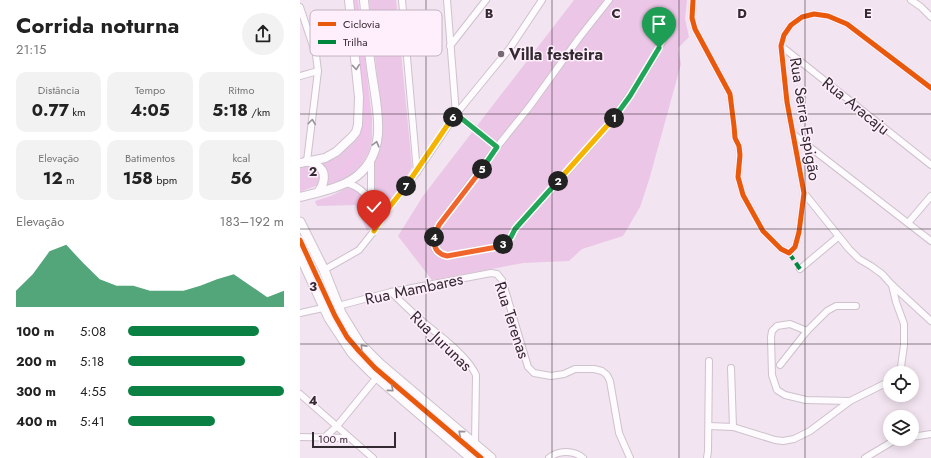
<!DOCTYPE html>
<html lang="pt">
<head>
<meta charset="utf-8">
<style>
  :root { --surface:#fff; --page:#f2f2f2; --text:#222; --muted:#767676; --accent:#0b8043 }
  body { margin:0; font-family:Jost,sans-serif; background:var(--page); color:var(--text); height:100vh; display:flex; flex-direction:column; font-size:15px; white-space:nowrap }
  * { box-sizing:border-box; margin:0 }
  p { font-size:13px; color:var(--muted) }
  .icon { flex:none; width:22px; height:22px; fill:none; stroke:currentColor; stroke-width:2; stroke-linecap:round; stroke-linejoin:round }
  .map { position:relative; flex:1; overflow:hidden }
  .panel { display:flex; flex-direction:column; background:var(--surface); width:300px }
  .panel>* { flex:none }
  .fabs { position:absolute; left:583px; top:366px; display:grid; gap:8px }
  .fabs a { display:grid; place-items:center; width:36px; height:36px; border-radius:50%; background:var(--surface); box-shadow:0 2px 10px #0003; font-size:20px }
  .scale { position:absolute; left:12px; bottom:10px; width:84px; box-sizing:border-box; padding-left:4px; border:2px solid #342a32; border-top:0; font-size:11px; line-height:14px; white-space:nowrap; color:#342a32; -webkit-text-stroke:3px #ffeffc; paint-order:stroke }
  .pin { position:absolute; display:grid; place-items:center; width:34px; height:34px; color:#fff; margin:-41px -17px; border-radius:50% 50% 50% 0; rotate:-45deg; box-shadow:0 0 4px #0007 }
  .pin .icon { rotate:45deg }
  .km { position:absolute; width:20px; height:20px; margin:-10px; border-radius:50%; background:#222; color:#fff; font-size:11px; line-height:20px; text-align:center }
  .round { display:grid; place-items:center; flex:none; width:42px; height:42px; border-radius:21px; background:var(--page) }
  .overview { display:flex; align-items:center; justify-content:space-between; height:68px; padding:0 16px }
  h1 { font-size:22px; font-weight:700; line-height:30px }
  .figures { display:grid; grid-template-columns:repeat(3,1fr); gap:6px; height:68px; padding:4px 16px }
  .figures div { display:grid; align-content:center; border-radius:10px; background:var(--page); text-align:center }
  .figures b { font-size:17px; font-weight:700 }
  .figures small { font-size:11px; font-weight:400 }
  .figures p { font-size:11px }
  .chart { height:112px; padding:8px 16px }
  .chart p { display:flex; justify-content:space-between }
  .chart svg { width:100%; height:72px; margin-top:4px; fill:var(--accent); opacity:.7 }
  ul { padding:0 16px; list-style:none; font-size:13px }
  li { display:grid; grid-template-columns:64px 48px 1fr; align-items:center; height:30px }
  li i { height:10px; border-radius:5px; background:var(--accent) }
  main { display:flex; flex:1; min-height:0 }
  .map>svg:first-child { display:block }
  .green { fill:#ebc6e6 }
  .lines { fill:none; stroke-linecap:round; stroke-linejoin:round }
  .stream { stroke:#fabff2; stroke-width:1.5 }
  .street-casing { stroke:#cec2cc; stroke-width:8 }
  .secondary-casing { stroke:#cec2cc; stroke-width:10 }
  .primary-casing { stroke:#cec2cc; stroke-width:11 }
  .street { stroke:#fdfbfd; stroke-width:6 }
  .secondary { stroke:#fdfbfd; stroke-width:8 }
  .primary { stroke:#fdfbfd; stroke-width:9 }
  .quiet { stroke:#00873e; stroke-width:4; stroke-dasharray:8 4; stroke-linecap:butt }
  .cycleway-casing { stroke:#ffeffc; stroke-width:8 }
  .cycleway { stroke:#e8590c; stroke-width:5 }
  .oneway { stroke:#989298 }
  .split-1-casing { stroke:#fff; stroke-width:8 }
  .split-2-casing { stroke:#fff; stroke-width:8 }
  .split-3-casing { stroke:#fff; stroke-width:8 }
  .split-4-casing { stroke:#fff; stroke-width:8 }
  .split-5-casing { stroke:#fff; stroke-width:8 }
  .split-6-casing { stroke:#fff; stroke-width:8 }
  .split-7-casing { stroke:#fff; stroke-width:8 }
  .split-8-casing { stroke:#fff; stroke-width:8 }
  .split-1 { stroke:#22a559; stroke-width:5 }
  .split-2 { stroke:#f5b400; stroke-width:5 }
  .split-3 { stroke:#22a559; stroke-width:5 }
  .split-4 { stroke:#f0652b; stroke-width:5 }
  .split-5 { stroke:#f0652b; stroke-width:5 }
  .split-6 { stroke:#22a559; stroke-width:5 }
  .split-7 { stroke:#f5b400; stroke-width:5 }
  .split-8 { stroke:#f5b400; stroke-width:5 }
  .grid { fill:none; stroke:#342a32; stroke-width:1; stroke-opacity:0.55 }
  .poi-dot { fill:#766b74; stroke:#ffeffc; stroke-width:1.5 }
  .labels { text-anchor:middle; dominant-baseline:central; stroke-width:3; stroke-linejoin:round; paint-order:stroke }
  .poi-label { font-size:16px; font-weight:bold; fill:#342a32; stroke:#ffeffc; text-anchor:start }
  .street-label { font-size:16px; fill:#342a32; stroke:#ffeffc }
  .key { fill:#ffeffc; stroke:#c2b4bf; stroke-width:1 }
  .key-label { font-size:11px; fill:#342a32 }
  .grid-label { font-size:13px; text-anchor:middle; font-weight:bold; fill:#342a32; stroke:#ffeffc; stroke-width:3; stroke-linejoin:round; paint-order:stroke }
</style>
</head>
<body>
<main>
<section class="panel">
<div class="overview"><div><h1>Corrida noturna</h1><p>21:15</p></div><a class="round"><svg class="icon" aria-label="share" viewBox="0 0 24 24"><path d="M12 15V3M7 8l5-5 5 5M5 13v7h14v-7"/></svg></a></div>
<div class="figures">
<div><p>Distância</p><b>0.77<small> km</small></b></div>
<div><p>Tempo</p><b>4:05</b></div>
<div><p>Ritmo</p><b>5:18<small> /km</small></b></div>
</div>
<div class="figures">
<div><p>Elevação</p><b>12<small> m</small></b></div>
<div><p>Batimentos</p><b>158<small> bpm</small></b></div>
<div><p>kcal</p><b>56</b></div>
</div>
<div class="chart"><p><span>Elevação</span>183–192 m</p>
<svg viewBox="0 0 160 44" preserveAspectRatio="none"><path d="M0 44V34L10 24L20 10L30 6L40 17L50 27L60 31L70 31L80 34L90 34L100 34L110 31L120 27L130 24L140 31L150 38L160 34V44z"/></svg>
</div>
<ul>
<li><b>100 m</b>5:08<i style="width:84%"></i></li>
<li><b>200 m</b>5:18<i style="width:75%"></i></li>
<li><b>300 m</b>4:55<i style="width:100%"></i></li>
<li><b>400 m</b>5:41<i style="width:56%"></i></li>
</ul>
</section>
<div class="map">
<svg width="631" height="458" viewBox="0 0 631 458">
  <rect width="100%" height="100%" fill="#f2e4f0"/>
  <g class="green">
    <path d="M52,0H58L72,118V140L69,152L58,172L47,180L27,186L28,176L19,163C39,156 50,149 60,129C66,116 62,93 61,80C58,53 56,27 52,0Z"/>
    <path d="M69,0H96L112,167L93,201L87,205L75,195L73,162L80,148L83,131Z"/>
    <path d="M274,0H387L385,19L389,37L378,48L381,64L349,180L340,207L323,236L282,249L269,261L223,263L132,280L98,236L123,196Z"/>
    <path d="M8,165L12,166L19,172L20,179L18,185L0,192V167Z"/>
    <path d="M53,187C60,191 62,195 66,201C75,213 78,219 67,231L61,217L64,215L61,210L58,211L55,205L17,206L15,201L31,196L47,188Z"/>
  </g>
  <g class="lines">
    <path class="stream" d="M40,174C59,155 62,145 68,120L55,0"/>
    <g class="street-casing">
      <g id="street">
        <path d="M102,0L117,172"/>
        <path d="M147,0L156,114L197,147"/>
        <path d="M309,0L279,38L230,106L197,147L139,225C137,230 134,235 134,240C131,263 162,254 173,251C183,249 195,249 204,244C209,240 212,235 215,229C274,164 337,102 372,21"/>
        <path d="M393,0L392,18L395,29L430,94L434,126L435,138L439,146L440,155L438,177L443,195L463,231L481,249L489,253L495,247L499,232L504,193L487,102L481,46L484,35L491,25L502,17L514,14L528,16L547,24L631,88"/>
        <path d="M611,0L621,7L631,17"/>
        <path d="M0,7L16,55L18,71L7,161"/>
        <path d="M150,46L186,0"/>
        <path d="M481,46L631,165"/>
        <path d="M0,76L18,71"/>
        <path d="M493,134L631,241"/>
        <path d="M71,160V194L76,203L88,209"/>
        <path d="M45,183C65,186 72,204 81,220"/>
        <path d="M504,193L549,249L559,259L571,266L582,274L592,285L631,321"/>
        <path d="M608,223L631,196"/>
        <path d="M500,269L538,237"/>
        <path d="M24,270L59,250L74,231L88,209L117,172L156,114L210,48L242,0"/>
        <path d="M592,285L596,302L604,324V345L601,367L598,373"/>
        <path d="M91,292C99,300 108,308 116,316C134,332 167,354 176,375L175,444"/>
        <path d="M38,306L91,292L191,273L197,274L202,280L228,367L234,373L251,376L264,374L275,369H294L302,371L307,375L310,381L319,433L330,458"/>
        <path d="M0,313L23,308"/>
        <path d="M480,365L507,331"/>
        <path d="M431,368L433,427L475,440L483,441L494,439L510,431L550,401L590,381"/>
        <path d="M0,394L73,458"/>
        <path d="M550,401L506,400L485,395L477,390L472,375L471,337L472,331L477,326L490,324L507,331L527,311L536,306H556"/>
        <path d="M409,426L433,427"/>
        <path d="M0,437L49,438"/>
        <path d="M612,437L631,434"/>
        <path d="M24,438L37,426L77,377"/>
        <path d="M249,458C258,450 274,450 283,458"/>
        <path d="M407,458L408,451L409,361"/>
        <path d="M565,458L595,440L600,439"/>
      </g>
    </g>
    <g class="secondary-casing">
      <g id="secondary">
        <path d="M7,161C12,163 19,165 22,170C26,176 23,187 18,192"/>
        <path d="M0,163L25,158L36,152L52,137L56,132L58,125L59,97L49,0"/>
        <path d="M0,197C19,192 42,188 57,176C91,149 75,102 71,67C68,45 66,22 64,0"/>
      </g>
    </g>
    <g class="primary-casing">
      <g id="primary">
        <path d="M0,222L24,270L41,313L60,344L80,364L191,458"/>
        <path d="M0,255L29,318L52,353L71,372L171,458"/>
      </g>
    </g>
    <use href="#street" class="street"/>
    <use href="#secondary" class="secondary"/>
    <use href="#primary" class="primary"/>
    <path class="quiet" d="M489,253L500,269"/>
    <g class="cycleway-casing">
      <g id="cycleway">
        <path d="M393,0L392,18L395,29L430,94L434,126L435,138L439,146L440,155L438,177L443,195L463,231L481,249L489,253L495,247L499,232L504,193L487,102L481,46L484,35L491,25L502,17L514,14L528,16L547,24L631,88"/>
        <path d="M0,240L35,316L47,337L59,351L75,368L181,458"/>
      </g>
    </g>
    <use href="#cycleway" class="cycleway"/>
  </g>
  <defs><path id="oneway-chevron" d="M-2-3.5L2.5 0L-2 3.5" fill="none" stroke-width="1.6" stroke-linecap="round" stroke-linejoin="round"/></defs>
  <g class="oneway">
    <use href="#oneway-chevron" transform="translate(56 67) rotate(84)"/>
    <use href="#oneway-chevron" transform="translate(12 122) rotate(-83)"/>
    <use href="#oneway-chevron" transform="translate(76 144) rotate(-75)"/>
    <use href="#oneway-chevron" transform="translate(63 347) rotate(-132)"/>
    <use href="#oneway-chevron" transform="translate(91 389) rotate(40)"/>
    <use href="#oneway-chevron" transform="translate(161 433) rotate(-140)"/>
  </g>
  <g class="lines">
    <g class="split-1-casing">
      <path id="split-1" d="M314,118L330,96L359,48"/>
    </g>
    <g class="split-2-casing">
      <path id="split-2" d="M258,181L314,118"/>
    </g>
    <g class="split-3-casing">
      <path id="split-3" d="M203,244L211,237L215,229L258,181"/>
    </g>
    <g class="split-4-casing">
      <path id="split-4" d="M134,237C133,247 137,254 147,256L197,247L203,244"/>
    </g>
    <g class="split-5-casing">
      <path id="split-5" d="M134,237L139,225L182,169"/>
    </g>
    <g class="split-6-casing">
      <path id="split-6" d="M153,117L156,114L197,147L182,169"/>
    </g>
    <g class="split-7-casing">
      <path id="split-7" d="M106,186L153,117"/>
    </g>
    <g class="split-8-casing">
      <path id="split-8" d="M74,231L88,209L106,186"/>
    </g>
    <use href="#split-1" class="split-1"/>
    <use href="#split-2" class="split-2"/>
    <use href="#split-3" class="split-3"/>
    <use href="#split-4" class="split-4"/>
    <use href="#split-5" class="split-5"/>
    <use href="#split-6" class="split-6"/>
    <use href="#split-7" class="split-7"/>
    <use href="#split-8" class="split-8"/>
  </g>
  <path class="grid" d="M126,0V458M252,0V458M379,0V458M505,0V458M0,114H631M0,229H631M0,344H631"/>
  <circle class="poi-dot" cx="201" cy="54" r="4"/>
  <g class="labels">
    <g class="poi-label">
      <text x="209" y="54">Villa festeira</text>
    </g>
    <g class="street-label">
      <text transform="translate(556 106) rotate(39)">Rua Aracaju</text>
      <text transform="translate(505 119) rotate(81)">Rua Serra Espigão</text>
      <text transform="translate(114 289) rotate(-12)">Rua Mambares</text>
      <text transform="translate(212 320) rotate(72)">Rua Terenas</text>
      <text transform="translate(141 341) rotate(44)">Rua Jurunas</text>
    </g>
  </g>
  <rect x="10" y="10" width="132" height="46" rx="6" class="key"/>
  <rect x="18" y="22" width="18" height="4" fill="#e8590c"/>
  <rect x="18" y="40" width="18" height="4" fill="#00873e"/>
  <g class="key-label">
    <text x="43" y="28">Ciclovia</text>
    <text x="43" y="46">Trilha</text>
  </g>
  <g class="grid-label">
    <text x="189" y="18">B</text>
    <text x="316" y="18">C</text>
    <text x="442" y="18">D</text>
    <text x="568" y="18">E</text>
    <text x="13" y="176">2</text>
    <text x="13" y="291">3</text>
    <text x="13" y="405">4</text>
  </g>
</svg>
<div class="fabs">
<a><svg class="icon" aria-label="locate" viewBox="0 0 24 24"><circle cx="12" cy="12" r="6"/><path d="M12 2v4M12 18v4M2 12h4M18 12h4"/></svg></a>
<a><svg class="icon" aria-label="layers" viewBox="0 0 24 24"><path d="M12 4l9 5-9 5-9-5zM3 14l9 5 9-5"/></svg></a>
</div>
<div class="scale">100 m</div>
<div class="pin" style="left:359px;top:48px;background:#1e9e55"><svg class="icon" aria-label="arrive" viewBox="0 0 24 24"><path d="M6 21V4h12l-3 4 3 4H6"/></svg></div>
<div class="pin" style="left:74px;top:231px;background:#d93025"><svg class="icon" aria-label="check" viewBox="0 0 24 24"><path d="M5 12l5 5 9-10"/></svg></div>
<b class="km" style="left:314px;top:118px">1</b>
<b class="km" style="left:258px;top:181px">2</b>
<b class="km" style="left:203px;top:244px">3</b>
<b class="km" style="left:134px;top:237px">4</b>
<b class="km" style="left:182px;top:169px">5</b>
<b class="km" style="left:153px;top:117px">6</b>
<b class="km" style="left:106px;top:186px">7</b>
</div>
</main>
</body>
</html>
